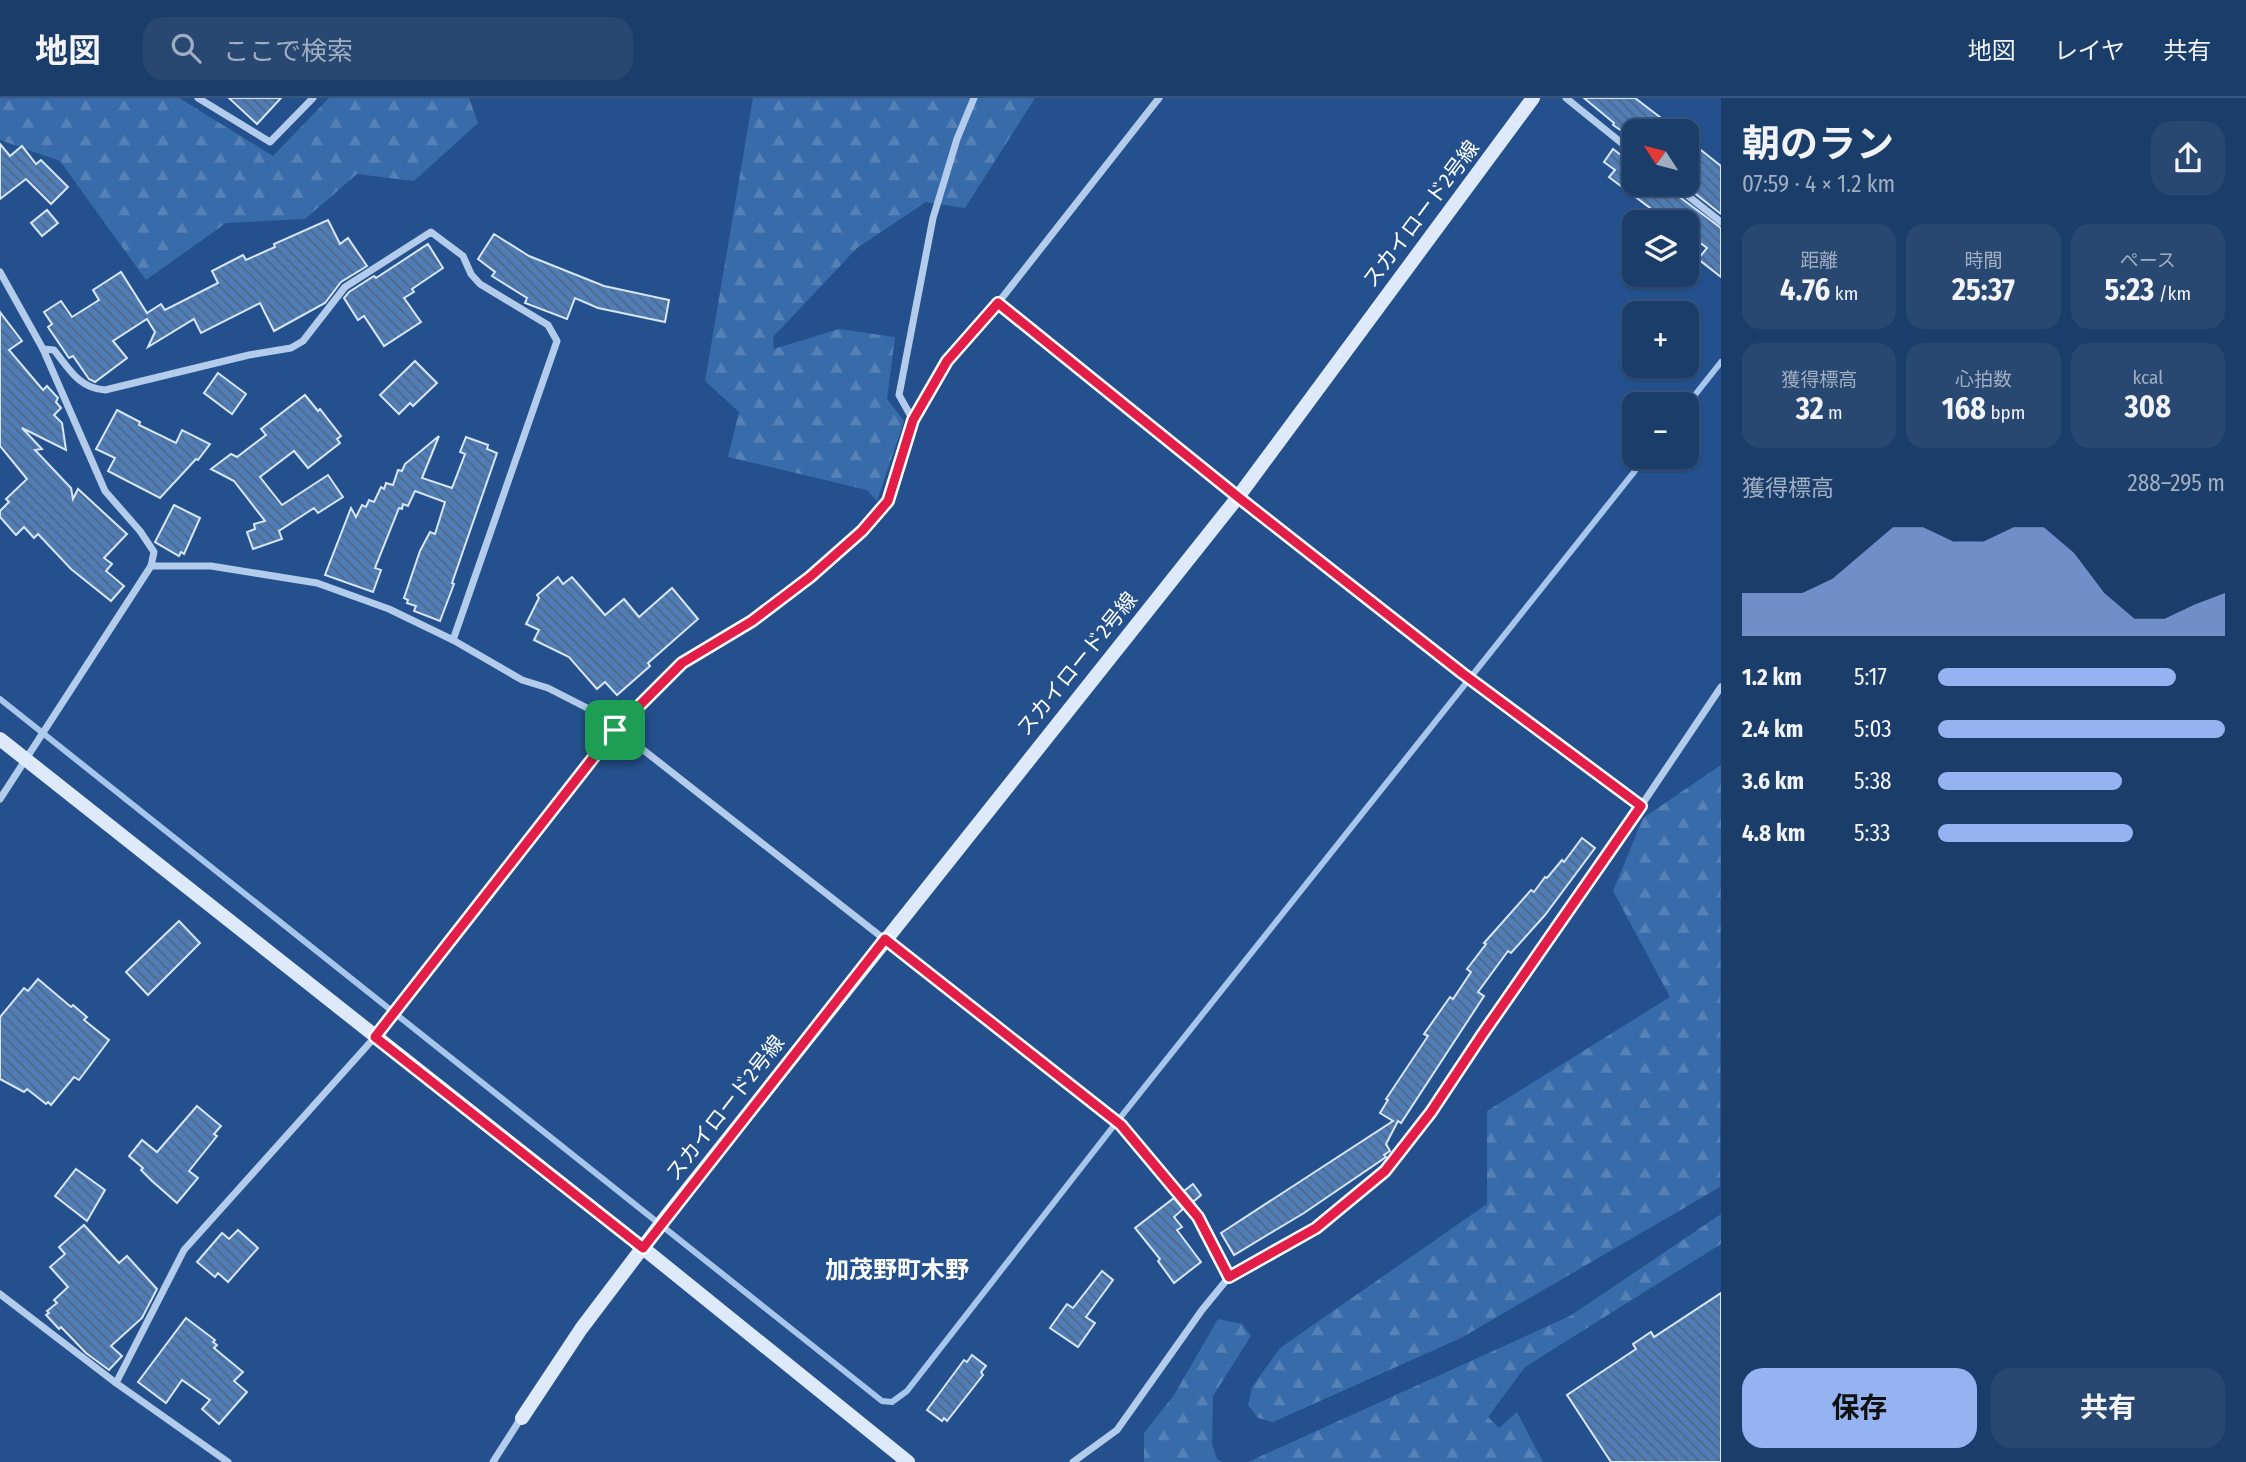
<!DOCTYPE html>
<html lang="ja">
<head>
<meta charset="utf-8">
<style>
  :root { --surface:#1b3d6a; --page:#284872; --text:#f1f3f6; --muted:#a0aec1; --line:#39567e; --accent:#95b2f1 }
  body { margin:0; font-family:"Fira Sans Condensed","Noto Sans JP",sans-serif; background:var(--page); color:var(--text); height:100vh; display:flex; flex-direction:column; font-size:26px; white-space:nowrap }
  * { box-sizing:border-box; margin:0 }
  p { font-size:23px; color:var(--muted) }
  .icon { flex:none; width:38px; height:38px; fill:none; stroke:currentColor; stroke-width:2; stroke-linecap:round; stroke-linejoin:round }
  .map { position:relative; flex:1; overflow:hidden }
  .panel { display:flex; flex-direction:column; background:var(--surface); width:525px }
  .panel>* { flex:none }
  .needle { width:46px; rotate:306deg }
  .tools { position:absolute; left:1622px; top:21px; display:grid; gap:14px }
  .tools a { display:grid; place-items:center; width:77px; height:77px; border-radius:14px; background:var(--surface); box-shadow:0 2px 5px #0004,0 0 0 2px var(--line); font-size:35px }
  .pin { position:absolute; display:grid; place-items:center; width:60px; height:60px; color:#fff; margin:-30px; border-radius:14px; box-shadow:0 4px 10px #0006 }
  .round { display:grid; place-items:center; flex:none; width:74px; height:74px; border-radius:21px; background:var(--page) }
  .overview { display:flex; align-items:center; justify-content:space-between; height:119px; padding:0 21px }
  h1 { font-size:38px; font-weight:700; line-height:52px }
  .figures { display:grid; grid-template-columns:repeat(3,1fr); gap:10px; height:119px; padding:7px 21px }
  .figures div { display:grid; align-content:center; border-radius:18px; background:var(--page); text-align:center }
  .figures b { font-size:30px; font-weight:700 }
  .figures small { font-size:19px; font-weight:400 }
  .figures p { font-size:19px }
  .chart { height:196px; padding:14px 21px }
  .chart p { display:flex; justify-content:space-between }
  .chart svg { width:100%; height:126px; margin-top:7px; fill:var(--accent); opacity:.7 }
  .button { display:flex; gap:14px; margin-top:auto; padding:14px 21px }
  .button a { flex:1; height:80px; border-radius:21px; background:var(--accent); color:#111; font-size:28px; font-weight:700; line-height:80px; text-align:center }
  .button a+a { background:var(--page); color:var(--text) }
  ul { padding:0 21px; list-style:none; font-size:23px }
  li { display:grid; grid-template-columns:112px 84px 1fr; align-items:center; height:52px }
  li i { height:18px; border-radius:9px; background:var(--accent) }
  header { display:flex; align-items:center; gap:42px; box-sizing:border-box; height:98px; padding:0 35px; background:var(--surface); border-bottom:2px solid var(--line) }
  header strong { font-size:33px }
  nav { display:flex; gap:38px; margin-inline-start:auto; font-size:24px }
  .search { width:490px; height:63px; background:var(--page); display:flex; align-items:center; gap:18px; box-sizing:border-box; padding:0 24px; border-radius:21px; color:var(--muted); font-size:26px }
  main { display:flex; flex:1; min-height:0 }
  .map>svg:first-child { display:block }
  .forest { fill:url(#forest-firs) }
  .lines { fill:none; stroke-linecap:round; stroke-linejoin:round }
  .stream { stroke:#a7c6ec; stroke-width:6 }
  .building { fill:url(#building-back-hatch); stroke:#d7e6f8; stroke-width:2 }
  .street { stroke:#b3cceb; stroke-width:7 }
  .secondary { stroke:#dee9f9; stroke-width:14 }
  .route-casing { stroke:#fff; stroke-width:14 }
  .route { stroke:#e11d48; stroke-width:9 }
  .labels { text-anchor:middle; dominant-baseline:central; stroke-width:5; stroke-linejoin:round; paint-order:stroke }
  .street-label { font-size:21px; fill:#fff; stroke:#24518d }
  .quarter-label { font-size:24px; font-weight:bold; fill:#fff; stroke:#24518d }
</style>
</head>
<body>
<header>
<strong>地図</strong>
<div class="search"><svg class="icon" aria-label="search" viewBox="0 0 24 24"><circle cx="10" cy="10" r="6"/><path d="M15 15l6 6"/></svg>ここで検索</div>
<nav><a>地図</a><a>レイヤ</a><a>共有</a></nav>
</header>
<main>
<div class="map">
<svg width="1721" height="1364" viewBox="0 0 1721 1364">
  <defs>
    <pattern id="forest-firs" width="22" height="20" patternUnits="userSpaceOnUse" patternTransform="scale(1.75)"><rect width="22" height="20" fill="#386baa"/><path d="M5 1l3.5 6h-7zM16 11l3.5 6h-7z" fill="#5681b7"/></pattern>
    <pattern id="building-back-hatch" width="6" height="6" patternUnits="userSpaceOnUse" patternTransform="scale(1.75)"><rect width="6" height="6" fill="#507db6"/><path d="M-1 5l2 2M0 0l6 6M5-1l2 2" fill="none" stroke="#4e6786"/></pattern>
  </defs>
  <rect width="100%" height="100%" fill="#24518d"/>
  <g class="forest">
    <path d="M0,0H179L273,58L329,0H469L478,25L414,83L357,76L305,121L226,125L146,182L60,63L0,42Z"/>
    <path d="M753,0H1035L965,110L926,104L857,150L773,239L774,251L839,231L895,239L887,301L904,323L877,403L867,392L728,359L739,314L705,283Z"/>
    <path d="M1721,667L1720,1089L1461,1240L1273,1324L1258,1320L1248,1307L1252,1289L1280,1250L1487,1106V1013L1670,899L1613,793L1643,720Z"/>
    <path d="M1721,1116V1146L1525,1269L1488,1319L1499,1330L1517,1314L1543,1364H1248L1570,1218Z"/>
    <path d="M1218,1221L1242,1226L1251,1238L1213,1298L1212,1346L1217,1361L1222,1364H1144V1335L1174,1297Z"/>
  </g>
  <g class="lines">
    <g class="stream">
      <path d="M1687,307L1721,264"/>
      <path d="M0,601L882,1303L892,1304L907,1293L1112,1030L1646,359"/>
    </g>
  </g>
  <g class="building">
    <path d="M229,0H281L257,26Z"/>
    <path d="M1584,0H1635L1678,33H1634L1632,40L1613,27L1614,25Z"/>
    <path d="M1687,41L1721,68V116L1683,86H1687Z"/>
    <path d="M0,46L10,58L22,48L36,66L41,62L68,89L51,106L26,81L0,101Z"/>
    <path d="M1613,51L1634,67V86H1667L1669,91L1721,130V179L1698,161L1707,150L1687,135V124H1646L1654,113L1609,79L1615,72L1604,64Z"/>
    <path d="M47,112L58,125L42,138L31,125Z"/>
    <path d="M328,122L340,146L348,140L367,168L341,184L325,205L274,233L260,205L201,235L194,221L148,249L155,234L147,221L113,243L127,260L95,284L89,281L73,258L69,260L48,229L52,226L44,214L61,203L72,219L99,202L93,192L121,174L147,215L161,206L165,212L218,185L212,173L243,157L246,162L275,149L274,146Z"/>
    <path d="M494,136L529,158L604,188L669,202L665,224L598,210L575,200L567,221L525,205L527,200L492,178L495,174L478,161Z"/>
    <path d="M428,146L443,170L412,191L414,194L404,200L421,224L384,248L364,218L358,222L344,200L349,194L374,178L376,180Z"/>
    <path d="M0,214L22,243L9,252L43,292L47,288L58,300L56,304L61,310L54,317L62,325L66,352L22,330L42,351L35,352L71,390L73,401L78,391L127,436L104,460L112,466L106,473L124,488L111,503L71,471L38,436L34,440L24,429L16,437L0,419V413L9,404L6,401L27,381L0,348Z"/>
    <path d="M415,263L437,285L413,308L410,305L399,316L380,297Z"/>
    <path d="M218,275L246,296L232,316L204,295Z"/>
    <path d="M305,297L318,313L320,311L341,338L337,341L340,345L308,370L294,353L260,379L282,407L328,377L343,399L318,415L314,410L279,433L282,441L253,451L247,434L255,431L254,426L265,423L234,383L211,371L231,356L237,359L266,337L261,331Z"/>
    <path d="M117,312L140,324L139,327L176,345L182,332L210,346L198,362L196,361L160,400L108,373L115,360L96,351Z"/>
    <path d="M439,338L422,380L452,390L465,356L460,354L466,339L488,347L487,351L497,355L452,485L454,486L440,523L414,513L416,508L407,505L408,502L404,500L420,453L430,434L435,436L445,404L415,393L408,408L403,406L402,411L399,410L375,470L381,472L373,494L325,477L351,410L356,419L362,407L366,409L369,402L374,404L381,389L384,391L386,385L393,387L398,372L402,373L405,366Z"/>
    <path d="M174,407L200,420L184,456L181,454L179,458L155,444Z"/>
    <path d="M558,479L563,486L572,479L605,517L624,501L639,519L672,490L698,521L648,565L650,568L617,597L605,584L597,591L569,559L534,542L539,532L526,526L539,500L537,497Z"/>
    <path d="M1582,740L1595,750L1545,817L1511,855L1508,853L1478,894L1484,898L1401,1025L1398,1023L1386,1046L1390,1053L1384,1057L1386,1059L1304,1115L1234,1157L1221,1135L1393,1023L1380,1015L1388,1002L1386,1001L1428,938L1424,936L1450,899L1453,901L1471,874L1467,871L1486,846L1484,845L1531,792L1534,794L1545,779L1547,780L1562,762L1564,764Z"/>
    <path d="M179,823L200,845L148,897L126,874Z"/>
    <path d="M38,881L71,909L73,907L87,919L84,922L109,942L79,982L74,979L51,1007L48,1004L46,1006L27,991L24,994L0,981V919L24,890L28,893Z"/>
    <path d="M197,1008L221,1028L214,1036L217,1038L189,1073L198,1080L177,1105L152,1083L141,1072L143,1070L129,1058L142,1042L157,1054Z"/>
    <path d="M76,1071L105,1092L87,1123L55,1098Z"/>
    <path d="M1193,1086L1201,1097L1193,1104L1184,1093Z"/>
    <path d="M1174,1100L1183,1111L1174,1119L1182,1129L1177,1132L1201,1164L1174,1185L1158,1163L1160,1161L1135,1130Z"/>
    <path d="M84,1127L119,1165L127,1158L157,1191L142,1220L111,1248L122,1258L109,1272L86,1255L61,1229L59,1231L46,1217L49,1215L47,1213L57,1205L54,1202L68,1189L50,1169L65,1156L59,1149Z"/>
    <path d="M238,1132L258,1150L228,1184L218,1175L215,1179L197,1164L222,1135L229,1141Z"/>
    <path d="M1102,1173L1113,1182L1086,1219L1095,1225L1078,1249L1050,1230L1067,1206L1073,1210Z"/>
    <path d="M1721,1195V1364H1611L1567,1297L1636,1251L1633,1246L1651,1234L1654,1239Z"/>
    <path d="M186,1220L215,1242L213,1244L217,1247L214,1250L243,1274L234,1283L247,1294L219,1326L202,1311L210,1302L182,1282L166,1305L138,1284Z"/>
    <path d="M972,1257L986,1268L981,1274L983,1277L947,1323L944,1320L942,1323L927,1312L964,1262L967,1264Z"/>
  </g>
  <g class="lines">
    <g class="street">
      <path d="M198,0L270,44L313,0"/>
      <path d="M1566,0L1634,55"/>
      <path d="M1673,86L1721,124"/>
      <path d="M0,174L43,251L105,393L140,433L154,454L151,468L0,701"/>
      <path d="M998,205L1238,399L1462,575L1641,708"/>
      <path d="M43,251L54,252C70,272 79,290 105,292L249,257L291,250L303,243L345,189L431,134L463,158L471,176L480,186L548,227L557,243L453,542"/>
      <path d="M913,322L899,297L933,120L957,41L974,0"/>
      <path d="M151,468H211L317,485L389,511L453,542L522,582L548,590L595,614L1121,1027L1198,1119L1229,1179"/>
      <path d="M0,1196L116,1285L228,1364"/>
      <path d="M116,1285L184,1152L375,939L615,632L682,565L752,523L810,479L862,433L888,403L913,322L947,263L998,205L1159,0"/>
      <path d="M493,1364L521,1320"/>
      <path d="M1073,1364L1117,1332L1202,1212L1229,1179L1316,1130L1385,1073L1431,1014L1482,937L1641,708L1721,589"/>
    </g>
    <g class="secondary">
      <path d="M0,641L643,1150L908,1364"/>
      <path d="M522,1320L581,1231L668,1116L1238,399L1533,0"/>
    </g>
  </g>
  <g class="lines">
    <g class="route-casing">
      <path id="route" d="M998,205L1238,399L1462,575L1641,708L1482,937L1431,1014L1385,1073L1316,1130L1229,1179L1198,1119L1121,1027L885,841L643,1150L375,939L615,632L682,565L752,523L810,479L862,433L888,403L913,322L947,263Z"/>
    </g>
    <use href="#route" class="route"/>
  </g>
  <g class="labels">
    <g class="street-label">
      <text transform="translate(1421 116) rotate(-53)">スカイロード2号線</text>
      <text transform="translate(1077 566) rotate(-51)">スカイロード2号線</text>
      <text transform="translate(725 1010) rotate(-52)">スカイロード2号線</text>
    </g>
    <g class="quarter-label">
      <text x="897" y="1172">加茂野町木野</text>
    </g>
  </g>
</svg>
<div class="tools">
<a><svg class="needle" viewBox="-14 -14 28 28"><path d="M0-13l5 13h-10z" fill="#e53935"/><path d="M0 13l5-13h-10z" fill="#a0aec1"/></svg></a>
<a><svg class="icon" aria-label="layers" viewBox="0 0 24 24"><path d="M12 4l9 5-9 5-9-5zM3 14l9 5 9-5"/></svg></a>
<a>+</a>
<a>−</a>
</div>
<div class="pin" style="left:615px;top:632px;background:#1e9e55"><svg class="icon" aria-label="arrive" viewBox="0 0 24 24"><path d="M6 21V4h12l-3 4 3 4H6"/></svg></div>
</div>
<section class="panel">
<div class="overview"><div><h1>朝のラン</h1><p>07:59 · 4 × 1.2 km</p></div><a class="round"><svg class="icon" aria-label="share" viewBox="0 0 24 24"><path d="M12 15V3M7 8l5-5 5 5M5 13v7h14v-7"/></svg></a></div>
<div class="figures">
<div><p>距離</p><b>4.76<small> km</small></b></div>
<div><p>時間</p><b>25:37</b></div>
<div><p>ペース</p><b>5:23<small> /km</small></b></div>
</div>
<div class="figures">
<div><p>獲得標高</p><b>32<small> m</small></b></div>
<div><p>心拍数</p><b>168<small> bpm</small></b></div>
<div><p>kcal</p><b>308</b></div>
</div>
<div class="chart"><p><span>獲得標高</span>288–295 m</p>
<svg viewBox="0 0 160 44" preserveAspectRatio="none"><path d="M0 44V29L10 29L20 29L30 24L40 15L50 6L60 6L70 11L80 11L90 6L100 6L110 15L120 29L130 38L140 38L150 33L160 29V44z"/></svg>
</div>
<ul>
<li><b>1.2 km</b>5:17<i style="width:83%"></i></li>
<li><b>2.4 km</b>5:03<i style="width:100%"></i></li>
<li><b>3.6 km</b>5:38<i style="width:64%"></i></li>
<li><b>4.8 km</b>5:33<i style="width:68%"></i></li>
</ul>
<div class="button"><a>保存</a><a>共有</a></div>
</section>
</main>
</body>
</html>
